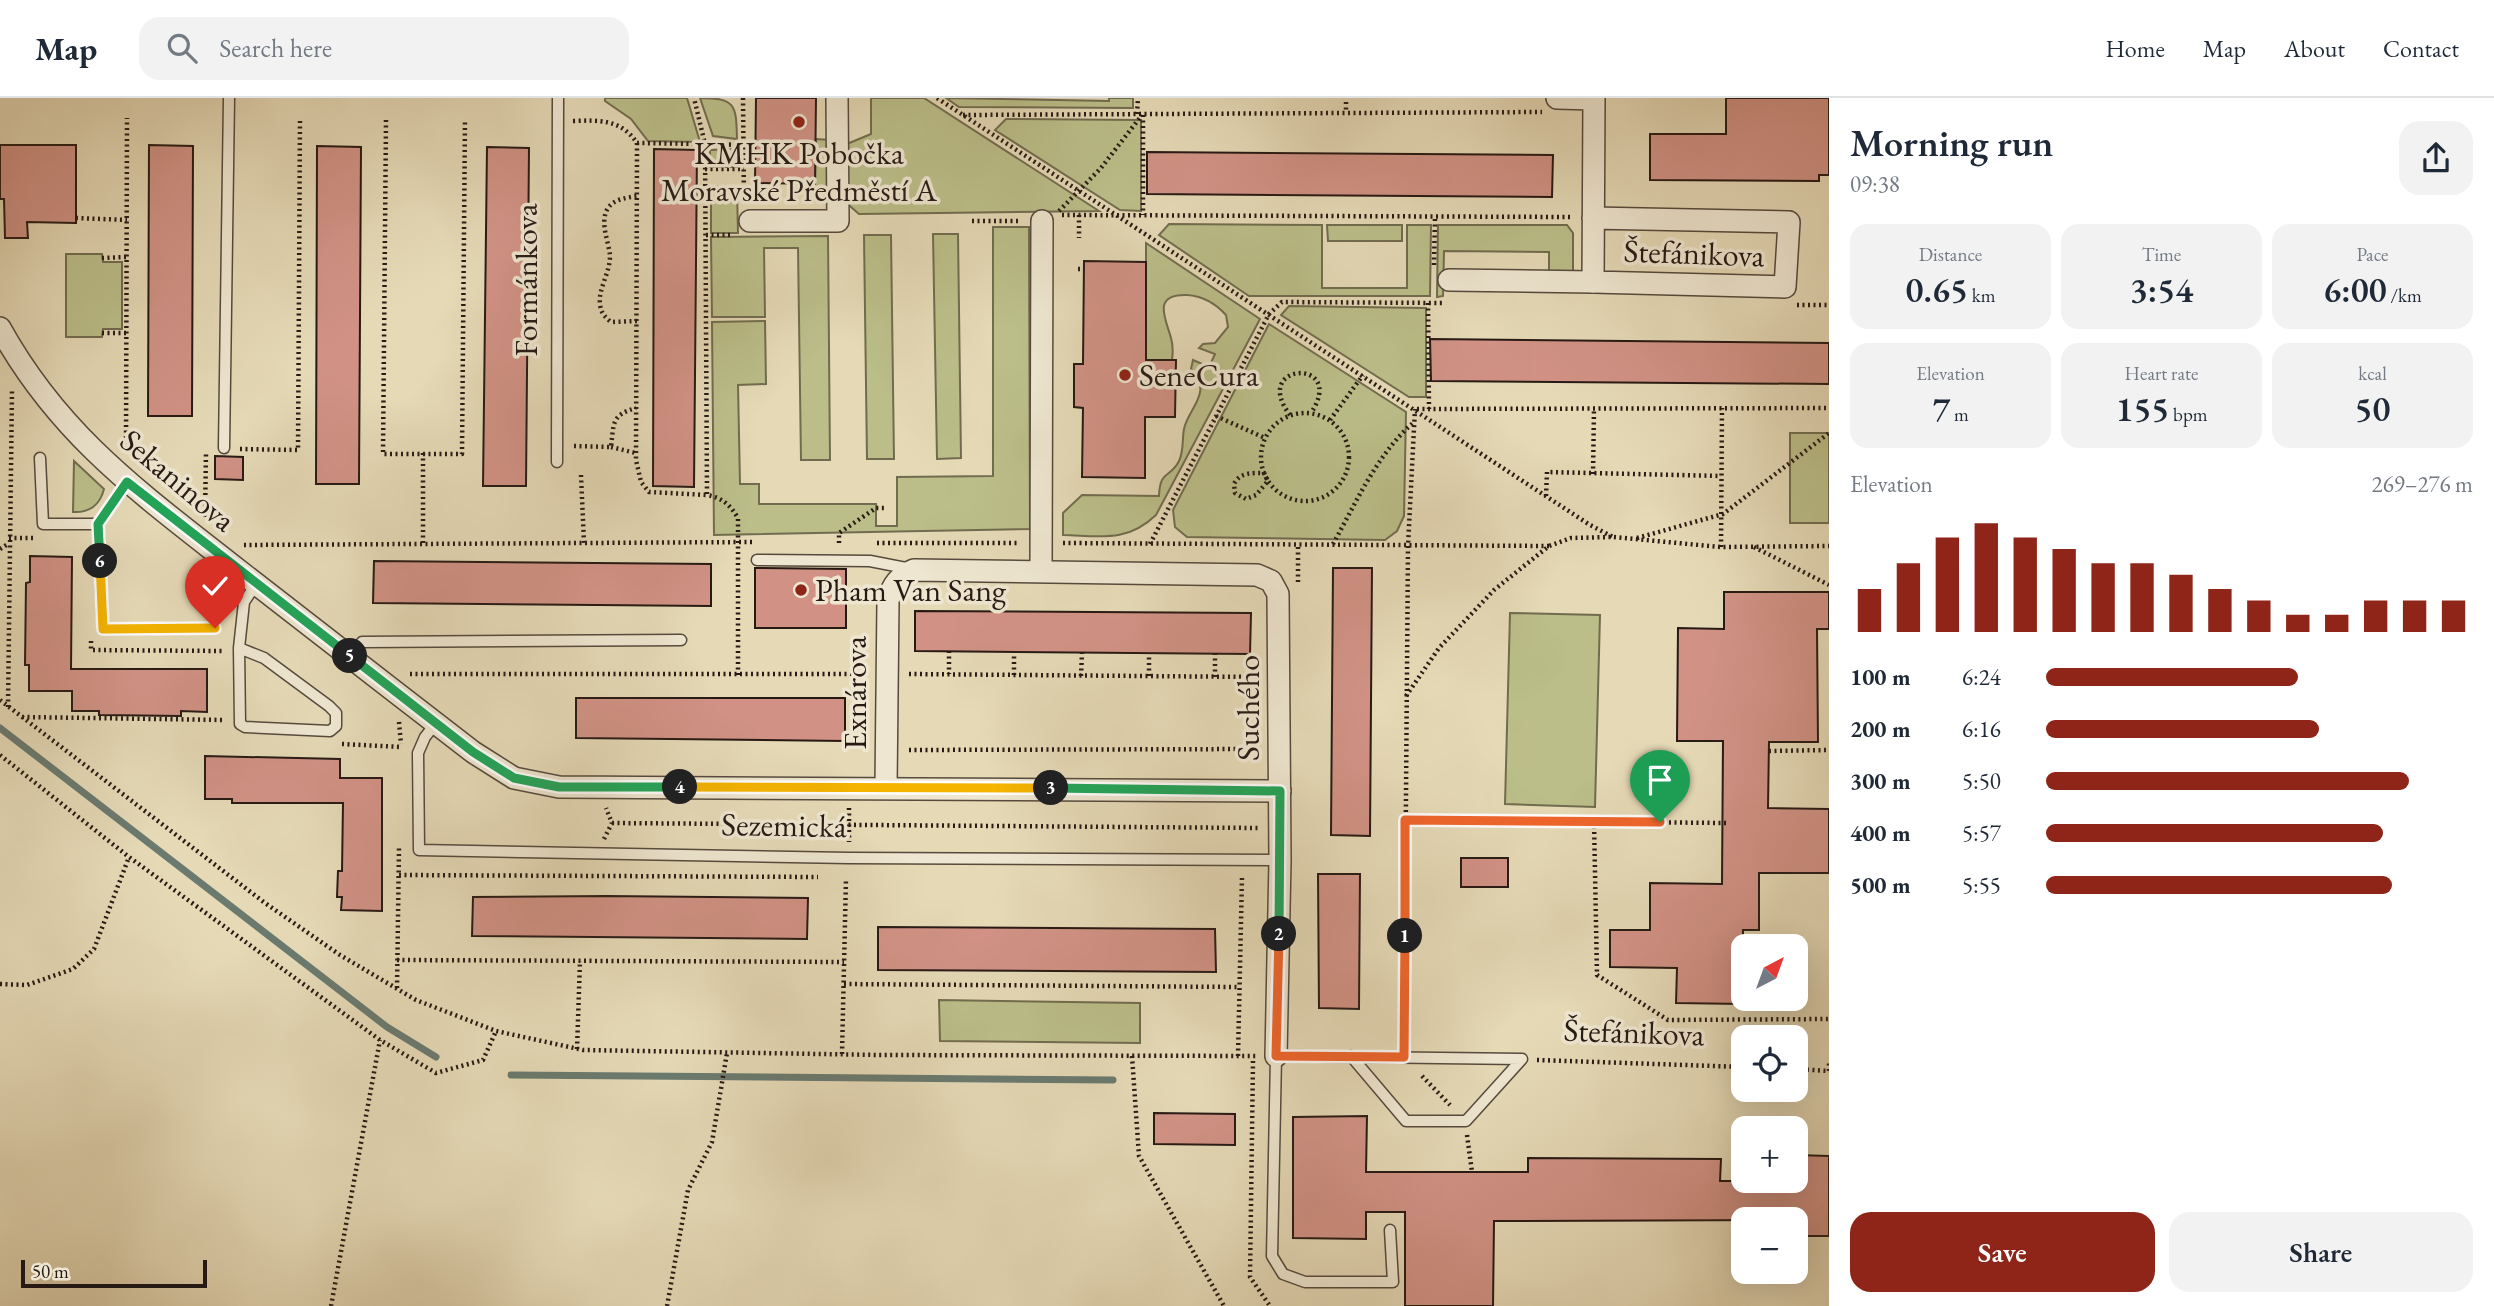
<!DOCTYPE html>
<html lang="en">
<head>
<meta charset="utf-8">
<style>
  :root { --surface:#fff; --page:#f2f2f3; --text:#1f2937; --muted:#747a83; --line:#e0e1e3; --accent:#8f2418 }
  body { margin:0; font-family:"EB Garamond",serif; background:var(--page); color:var(--text); height:100vh; display:flex; flex-direction:column; font-size:26px; white-space:nowrap }
  * { box-sizing:border-box; margin:0 }
  p { font-size:23px; color:var(--muted) }
  .icon { flex:none; width:38px; height:38px; fill:none; stroke:currentColor; stroke-width:2; stroke-linecap:round; stroke-linejoin:round }
  .map { position:relative; flex:1; overflow:hidden }
  .panel { display:flex; flex-direction:column; background:var(--surface); width:665px }
  .panel>* { flex:none }
  .needle { width:46px; rotate:41deg }
  .controls { position:absolute; left:1731px; top:836px; display:grid; gap:14px }
  .controls a { display:grid; place-items:center; width:77px; height:77px; border-radius:14px; background:var(--surface); box-shadow:0 7px 28px #0002; font-size:35px }
  .scale { position:absolute; left:21px; bottom:18px; width:186px; box-sizing:border-box; padding-left:7px; border:4px solid #271a15; border-top:0; font-size:19px; line-height:24px; white-space:nowrap; color:#271a15; -webkit-text-stroke:5px #eee6d0; paint-order:stroke }
  .pin { position:absolute; display:grid; place-items:center; width:60px; height:60px; color:#fff; margin:-72px -30px; border-radius:50% 50% 50% 0; rotate:-45deg; box-shadow:0 0 7px #0007 }
  .pin .icon { rotate:45deg }
  .km { position:absolute; width:35px; height:35px; margin:-18px; border-radius:50%; background:#222; color:#fff; font-size:19px; line-height:35px; text-align:center }
  .round { display:grid; place-items:center; flex:none; width:74px; height:74px; border-radius:21px; background:var(--page) }
  .overview { display:flex; align-items:center; justify-content:space-between; height:119px; padding:0 21px }
  h1 { font-size:38px; font-weight:600; line-height:52px }
  .figures { display:grid; grid-template-columns:repeat(3,1fr); gap:10px; height:119px; padding:7px 21px }
  .figures div { display:grid; align-content:center; border-radius:18px; background:var(--page); text-align:center }
  .figures b { font-size:35px; font-weight:600 }
  .figures small { font-size:19px; font-weight:400 }
  .figures p { font-size:19px }
  .chart { height:196px; padding:14px 21px }
  .chart p { display:flex; justify-content:space-between }
  .chart svg { width:100%; height:126px; margin-top:7px; stroke:var(--accent); stroke-width:6 }
  .action { display:flex; gap:14px; margin-top:auto; padding:14px 21px }
  .action a { flex:1; height:80px; border-radius:21px; background:var(--accent); color:#fff; font-size:28px; font-weight:600; line-height:80px; text-align:center }
  .action a+a { background:var(--page); color:var(--text) }
  ul { padding:0 21px; list-style:none; font-size:23px }
  li { display:grid; grid-template-columns:112px 84px 1fr; align-items:center; height:52px }
  li i { height:18px; border-radius:9px; background:var(--accent) }
  header { display:flex; align-items:center; gap:42px; box-sizing:border-box; height:98px; padding:0 35px; background:var(--surface); border-bottom:2px solid var(--line) }
  header strong { font-size:33px }
  nav { display:flex; gap:38px; margin-inline-start:auto; font-size:24px }
  .search { width:490px; height:63px; background:var(--page); display:flex; align-items:center; gap:18px; box-sizing:border-box; padding:0 24px; border-radius:21px; color:var(--muted); font-size:26px }
  main { display:flex; flex:1; min-height:0 }
  .map>svg:first-child { display:block }
  .green { fill:#bbbe89; stroke:#716c4f; stroke-width:2 }
  .lines { fill:none; stroke-linecap:round; stroke-linejoin:round }
  .stream { stroke:#6a7a6f; stroke-width:7 }
  .building { fill:#d19285; stroke:#271a15; stroke-width:2 }
  .service-casing { stroke:#564a3d; stroke-width:13 }
  .minor-casing { stroke:#564a3d; stroke-width:24 }
  .path { stroke:#271a15; stroke-width:4.5; stroke-dasharray:2 3.5; stroke-linecap:butt }
  .service { stroke:#eee6d0; stroke-width:10 }
  .minor { stroke:#eee6d0; stroke-width:21 }
  .split-1-casing { stroke:#fff; stroke-width:14 }
  .split-2-casing { stroke:#fff; stroke-width:14 }
  .split-3-casing { stroke:#fff; stroke-width:14 }
  .split-4-casing { stroke:#fff; stroke-width:14 }
  .split-5-casing { stroke:#fff; stroke-width:14 }
  .split-6-casing { stroke:#fff; stroke-width:14 }
  .split-7-casing { stroke:#fff; stroke-width:14 }
  .split-1 { stroke:#f0652b; stroke-width:9 }
  .split-2 { stroke:#f0652b; stroke-width:9 }
  .split-3 { stroke:#22a559; stroke-width:9 }
  .split-4 { stroke:#f5b400; stroke-width:9 }
  .split-5 { stroke:#22a559; stroke-width:9 }
  .split-6 { stroke:#22a559; stroke-width:9 }
  .split-7 { stroke:#f5b400; stroke-width:9 }
  .poi-dot { fill:#8f2418; stroke:#eee6d0; stroke-width:2.5 }
  .labels { text-anchor:middle; dominant-baseline:central; stroke-width:7; stroke-linejoin:round; paint-order:stroke }
  .poi-label { font-size:32px; fill:#271a15; stroke:#eee6d0; text-anchor:start }
  .street-label { font-size:32px; fill:#271a15; stroke:#eee6d0 }
</style>
</head>
<body>
<header>
<strong>Map</strong>
<div class="search"><svg class="icon" aria-label="search" viewBox="0 0 24 24"><circle cx="10" cy="10" r="6"/><path d="M15 15l6 6"/></svg>Search here</div>
<nav><a>Home</a><a>Map</a><a>About</a><a>Contact</a></nav>
</header>
<main>
<div class="map">
<svg width="1829" height="1208" viewBox="0 0 1829 1208">
  <rect width="100%" height="100%" fill="#e5d9b6"/>
  <filter id="stains"><feTurbulence type="fractalNoise" baseFrequency=".00286" numOctaves="4"/><feColorMatrix values="0 0 0 0 .2 0 0 0 0 .09 0 0 0 0 .02 0 0 0 .5 -.17"/></filter>
  <radialGradient id="worn" r=".72"><stop offset=".6" stop-color="#630" stop-opacity="0"/><stop offset="1" stop-color="#630" stop-opacity=".3"/></radialGradient>
  <g class="green">
    <path d="M605,0H687L700,44L648,43L631,21L605,3Z"/>
    <path d="M700,0C737,0 736,8 737,41L713,38Z"/>
    <path d="M871,0H924L1099,113L859,116L843,102L842,48L871,36Z"/>
    <path d="M946,0L1109,3V0H1133V10L959,9Z"/>
    <path d="M1006,21L1141,22V113L1120,112L995,32Z"/>
    <path d="M816,41L830,42L828,94L821,102L805,105V86H815Z"/>
    <path d="M737,51V69H710V52Z"/>
    <path d="M711,93H737L738,135H711Z"/>
    <path d="M1169,126L1322,127V190H1407V127H1431L1430,198H1249L1159,137Z"/>
    <path d="M1327,127H1402V143H1328Z"/>
    <path d="M1438,127H1567L1573,135V172L1572,174L1549,176V154L1444,153L1443,198L1437,199Z"/>
    <path d="M993,129H1029L1030,431L714,437L712,224L765,223L766,286L738,287L740,386H759V406H876V428H897V379L993,378Z"/>
    <path d="M933,136H958L961,360L937,361Z"/>
    <path d="M864,137H891L894,361H867Z"/>
    <path d="M828,138L830,362H801L798,150H764L765,219H712L711,139Z"/>
    <path d="M1146,145L1260,221L1156,417C1127,445 1100,438 1063,437V415L1082,397L1159,398C1160,371 1170,381 1179,363C1184,353 1182,341 1184,331C1188,310 1214,295 1191,271L1193,262L1209,269L1215,256L1199,250L1203,246L1215,245L1228,229L1226,217C1216,206 1202,198 1187,197C1151,196 1166,221 1171,240C1173,247 1173,255 1172,262H1146Z"/>
    <path d="M66,156H102L103,164H122V231H103L102,239H66Z"/>
    <path d="M1289,208L1426,210V299H1409L1281,217Z"/>
    <path d="M1269,226L1406,314L1404,418L1397,433L1385,442L1187,439L1175,429L1173,412Z"/>
    <rect x="1790" y="335" width="39" height="90"/>
    <path d="M74,363L104,391C100,407 89,415 73,414Z"/>
    <path d="M1510,515L1600,517L1595,709L1505,706Z"/>
    <path d="M939,902L1140,905V945L940,943Z"/>
  </g>
  <g class="lines">
    <g class="stream">
      <path d="M0,630L387,929L436,959"/>
      <path d="M511,977L1113,982"/>
    </g>
  </g>
  <g class="building">
    <path d="M756,0H816L815,86L755,85Z"/>
    <path d="M1726,0H1829V77H1819V83L1650,82V36H1726Z"/>
    <path d="M0,47H76V125L27,124L28,140H5L4,101H0Z"/>
    <path d="M149,47L193,48L192,318H148Z"/>
    <path d="M317,48L361,49L359,386H316Z"/>
    <path d="M487,49L529,50L526,388H483Z"/>
    <path d="M654,51L697,52L694,389L653,388Z"/>
    <path d="M1147,54L1553,57L1552,99L1147,96Z"/>
    <path d="M1084,163L1146,164V262H1176L1175,319H1145V380L1082,379L1083,310L1074,309V266H1083Z"/>
    <path d="M1430,241L1829,245V286L1431,283Z"/>
    <path d="M215,358L243,359V382L215,381Z"/>
    <path d="M30,458L72,459L71,571H207V614L181,613V618L99,617V613H72V593H29V567H25L26,485L30,484Z"/>
    <path d="M374,463L711,466V508L373,505Z"/>
    <path d="M755,470L846,471V530H755Z"/>
    <path d="M1333,470H1372L1370,738L1331,737Z"/>
    <path d="M1724,494H1829V531H1817L1818,644H1769L1768,710L1829,711V775H1759V832H1743V906L1676,905L1677,870L1610,869V832H1650V785L1722,786L1723,643H1677L1678,530L1724,531Z"/>
    <path d="M915,513L1251,515L1250,556L915,553Z"/>
    <path d="M576,600H845V643L576,640Z"/>
    <path d="M205,658L340,661V680H382V813L341,812L342,799H337L338,773H342L343,705H232V701H205Z"/>
    <rect x="1461" y="760" width="47" height="29"/>
    <path d="M1318,776H1360L1359,911L1319,910Z"/>
    <path d="M606,798L808,800L807,841L472,838L473,799Z"/>
    <path d="M878,829L1215,831L1216,874L878,872Z"/>
    <path d="M1154,1015L1235,1016V1047L1154,1046Z"/>
    <path d="M1367,1018L1366,1074H1528V1060L1721,1061L1720,1083H1796V1057L1829,1058V1138H1796V1122L1494,1123L1493,1208H1405V1114H1366V1141L1293,1140V1019Z"/>
  </g>
  <g class="lines">
    <g class="service-casing">
      <g id="service">
        <path d="M224,350L229,0"/>
        <path d="M40,360L43,426H98"/>
        <path d="M557,364L558,0"/>
        <path d="M127,384L98,426L103,531L215,530"/>
        <path d="M757,462L870,463L911,471"/>
        <path d="M239,550L264,560L329,608L336,615V628L330,633L245,629L240,626L239,550L244,504L256,486"/>
        <path d="M350,559L362,544L681,542"/>
        <path d="M436,625L425,639L418,655L419,752L849,760L1280,762"/>
        <path d="M1351,958L1406,1023H1466L1522,961L1276,958L1272,1158L1283,1176L1305,1184H1393L1390,1132"/>
      </g>
    </g>
    <g class="minor-casing">
      <g id="minor">
        <path d="M1557,0L1594,1L1593,184L1785,189L1789,124L1593,120"/>
        <path d="M750,123H838L837,0"/>
        <path d="M1449,182L1593,184"/>
        <path d="M0,230C59,337 139,394 233,468C312,530 393,592 473,654L514,680L559,689L1280,693"/>
        <path d="M1041,473L1042,123"/>
        <path d="M886,689L888,503C892,487 899,478 914,472L1257,477L1271,483L1278,496L1280,762L1276,958"/>
      </g>
    </g>
    <g class="path">
      <path d="M743,0L744,104"/>
      <path d="M937,0L1590,427L1613,439"/>
      <path d="M1346,4V15"/>
      <path d="M1137,16L1138,0"/>
      <path d="M963,17L1542,14"/>
      <path d="M1143,17V117"/>
      <path d="M386,22L383,356H462L465,22"/>
      <path d="M573,23C599,22 621,21 637,45L705,46L694,0"/>
      <path d="M637,45L636,362L641,384L649,394L707,397"/>
      <path d="M705,71H744"/>
      <path d="M705,90H744"/>
      <path d="M1059,113L1101,70L1142,17"/>
      <path d="M1062,117L1572,119"/>
      <path d="M1079,117V140"/>
      <path d="M76,120L127,122"/>
      <path d="M972,123H1020"/>
      <path d="M706,137H733"/>
      <path d="M102,160L127,159"/>
      <path d="M1434,167L1435,119"/>
      <path d="M1078,171H1084"/>
      <path d="M1428,205L1429,311"/>
      <path d="M1797,207H1829"/>
      <path d="M637,223L611,224C604,218 601,215 600,206C598,191 610,175 610,158C609,144 599,124 608,110C614,101 626,100 637,98"/>
      <path d="M102,235H126"/>
      <path d="M1417,311L1829,310"/>
      <circle cx="1305" cy="359" r="44"/>
      <path d="M1290,317C1249,264 1348,259 1311,315"/>
      <path d="M1216,318L1265,340"/>
      <path d="M1330,322L1363,277"/>
      <path d="M574,348L611,349C614,325 611,317 636,310"/>
      <path d="M611,349L636,355"/>
      <path d="M126,351L127,20"/>
      <path d="M240,351L298,352L300,21"/>
      <path d="M1264,375L1268,383L1256,397L1246,401L1235,395L1234,386C1240,374 1252,375 1264,375Z"/>
      <path d="M1593,376L1594,311"/>
      <path d="M581,377L584,445"/>
      <path d="M1546,398L1547,374L1721,378"/>
      <path d="M205,419L206,354"/>
      <path d="M9,440H33"/>
      <path d="M1637,440L1723,416L1829,335"/>
      <path d="M423,445V355"/>
      <path d="M839,445V435L876,410H887"/>
      <path d="M877,445H1019"/>
      <path d="M1063,445L1549,448"/>
      <path d="M1150,446L1269,216L1282,204L1442,205"/>
      <path d="M1333,446C1356,405 1377,356 1413,325"/>
      <path d="M244,447L753,444"/>
      <path d="M1721,449L1722,310"/>
      <path d="M1754,449L1829,487"/>
      <path d="M0,451L8,446"/>
      <path d="M1298,484V446"/>
      <path d="M91,543V552L223,553"/>
      <path d="M949,553V576"/>
      <path d="M1215,555V579"/>
      <path d="M410,576H867"/>
      <path d="M909,576L1257,579"/>
      <path d="M738,577V420C730,407 723,400 707,397L705,46L744,47"/>
      <path d="M1014,577V553"/>
      <path d="M1081,578L1082,555"/>
      <path d="M1149,578V555"/>
      <path d="M1406,598L1439,550L1494,492L1549,448L1571,440L1613,439L1721,449L1829,448"/>
      <path d="M0,602L265,805L340,857L416,902L496,933L583,952L880,957L1256,958"/>
      <path d="M8,609L12,292"/>
      <path d="M22,619L224,622"/>
      <path d="M399,624L401,646"/>
      <path d="M342,646L401,649"/>
      <path d="M909,652L1257,651"/>
      <path d="M1769,653L1829,652"/>
      <path d="M0,657L129,759L380,942L436,975L483,962L496,933"/>
      <path d="M849,710V744"/>
      <path d="M1405,722L1726,725"/>
      <path d="M1594,723L1597,877L1668,922L1829,921"/>
      <path d="M612,725L1258,730"/>
      <path d="M604,741L612,725L606,710"/>
      <path d="M399,777L818,779"/>
      <path d="M397,862L844,864"/>
      <path d="M0,886L27,887L73,871L94,851L129,759"/>
      <path d="M844,886L1239,889"/>
      <path d="M397,890L399,750"/>
      <path d="M1404,945L1408,448L1415,311"/>
      <path d="M577,951L580,863"/>
      <path d="M842,956L846,780"/>
      <path d="M1132,958L1139,1058L1224,1208"/>
      <path d="M1238,958L1242,779"/>
      <path d="M1537,962L1743,969"/>
      <path d="M1253,963L1250,1179L1270,1208"/>
      <path d="M1796,971L1829,973"/>
      <path d="M1829,973V962"/>
      <path d="M1422,978L1450,1007"/>
      <path d="M1467,1037L1472,1074"/>
      <path d="M331,1208L380,942"/>
      <path d="M667,1208L688,1092L712,1044L727,955"/>
    </g>
    <use href="#service" class="service"/>
    <use href="#minor" class="minor"/>
  </g>
  <g class="lines">
    <g class="split-1-casing">
      <path id="split-1" d="M1405,838V722L1660,724"/>
    </g>
    <g class="split-2-casing">
      <path id="split-2" d="M1279,836L1276,958L1404,959L1405,838"/>
    </g>
    <g class="split-3-casing">
      <path id="split-3" d="M1051,690L1280,693L1279,836"/>
    </g>
    <g class="split-4-casing">
      <path id="split-4" d="M680,689L1051,690"/>
    </g>
    <g class="split-5-casing">
      <path id="split-5" d="M350,558L473,654L514,680L559,689H680"/>
    </g>
    <g class="split-6-casing">
      <path id="split-6" d="M100,463L98,426L127,384L350,558"/>
    </g>
    <g class="split-7-casing">
      <path id="split-7" d="M100,463L103,531L215,530"/>
    </g>
    <use href="#split-1" class="split-1"/>
    <use href="#split-2" class="split-2"/>
    <use href="#split-3" class="split-3"/>
    <use href="#split-4" class="split-4"/>
    <use href="#split-5" class="split-5"/>
    <use href="#split-6" class="split-6"/>
    <use href="#split-7" class="split-7"/>
  </g>
  <g class="poi-dot">
    <circle cx="799" cy="24" r="7"/>
    <circle cx="1125" cy="277" r="7"/>
    <circle cx="801" cy="492" r="7"/>
  </g>
  <g class="labels">
    <g class="poi-label">
      <text x="799" y="55" text-anchor="middle">KMHK Pobočka<tspan x="799" dy="37">Moravské Předměstí A</tspan></text>
      <text x="1139" y="277">SeneCura</text>
      <text x="815" y="492">Pham Van Sang</text>
    </g>
    <g class="street-label">
      <text transform="translate(1694 155) rotate(2)">Štefánikova</text>
      <text transform="translate(526 182) rotate(-90)">Formánkova</text>
      <text transform="translate(178 382) rotate(40)">Sekaninova</text>
      <text transform="translate(855 595) rotate(-90)">Exnárova</text>
      <text transform="translate(1248 610) rotate(-90)">Suchého</text>
      <text transform="translate(784 727) rotate(1)">Sezemická</text>
      <text transform="translate(1634 934) rotate(2)">Štefánikova</text>
    </g>
  </g>
  <rect width="100%" height="100%" filter="url(#stains)"/>
  <rect width="100%" height="100%" fill="url(#worn)"/>
</svg>
<div class="controls">
<a><svg class="needle" viewBox="-14 -14 28 28"><path d="M0-13l5 13h-10z" fill="#e53935"/><path d="M0 13l5-13h-10z" fill="#747a83"/></svg></a>
<a><svg class="icon" aria-label="locate" viewBox="0 0 24 24"><circle cx="12" cy="12" r="6"/><path d="M12 2v4M12 18v4M2 12h4M18 12h4"/></svg></a>
<a>+</a>
<a>−</a>
</div>
<div class="scale">50 m</div>
<div class="pin" style="left:1660px;top:724px;background:#1e9e55"><svg class="icon" aria-label="arrive" viewBox="0 0 24 24"><path d="M6 21V4h12l-3 4 3 4H6"/></svg></div>
<div class="pin" style="left:215px;top:530px;background:#d93025"><svg class="icon" aria-label="check" viewBox="0 0 24 24"><path d="M5 12l5 5 9-10"/></svg></div>
<b class="km" style="left:1405px;top:838px">1</b>
<b class="km" style="left:1279px;top:836px">2</b>
<b class="km" style="left:1051px;top:690px">3</b>
<b class="km" style="left:680px;top:689px">4</b>
<b class="km" style="left:350px;top:558px">5</b>
<b class="km" style="left:100px;top:463px">6</b>
</div>
<section class="panel">
<div class="overview"><div><h1>Morning run</h1><p>09:38</p></div><a class="round"><svg class="icon" aria-label="share" viewBox="0 0 24 24"><path d="M12 15V3M7 8l5-5 5 5M5 13v7h14v-7"/></svg></a></div>
<div class="figures">
<div><p>Distance</p><b>0.65<small> km</small></b></div>
<div><p>Time</p><b>3:54</b></div>
<div><p>Pace</p><b>6:00<small> /km</small></b></div>
</div>
<div class="figures">
<div><p>Elevation</p><b>7<small> m</small></b></div>
<div><p>Heart rate</p><b>155<small> bpm</small></b></div>
<div><p>kcal</p><b>50</b></div>
</div>
<div class="chart"><p><span>Elevation</span>269–276 m</p>
<svg viewBox="0 0 160 44" preserveAspectRatio="none"><path d="M5 44V29M15 44V20M25 44V11M35 44V6M45 44V11M55 44V15M65 44V20M75 44V20M85 44V24M95 44V29M105 44V33M115 44V38M125 44V38M135 44V33M145 44V33M155 44V33"/></svg>
</div>
<ul>
<li><b>100 m</b>6:24<i style="width:59%"></i></li>
<li><b>200 m</b>6:16<i style="width:64%"></i></li>
<li><b>300 m</b>5:50<i style="width:85%"></i></li>
<li><b>400 m</b>5:57<i style="width:79%"></i></li>
<li><b>500 m</b>5:55<i style="width:81%"></i></li>
</ul>
<div class="action"><a>Save</a><a>Share</a></div>
</section>
</main>
</body>
</html>
